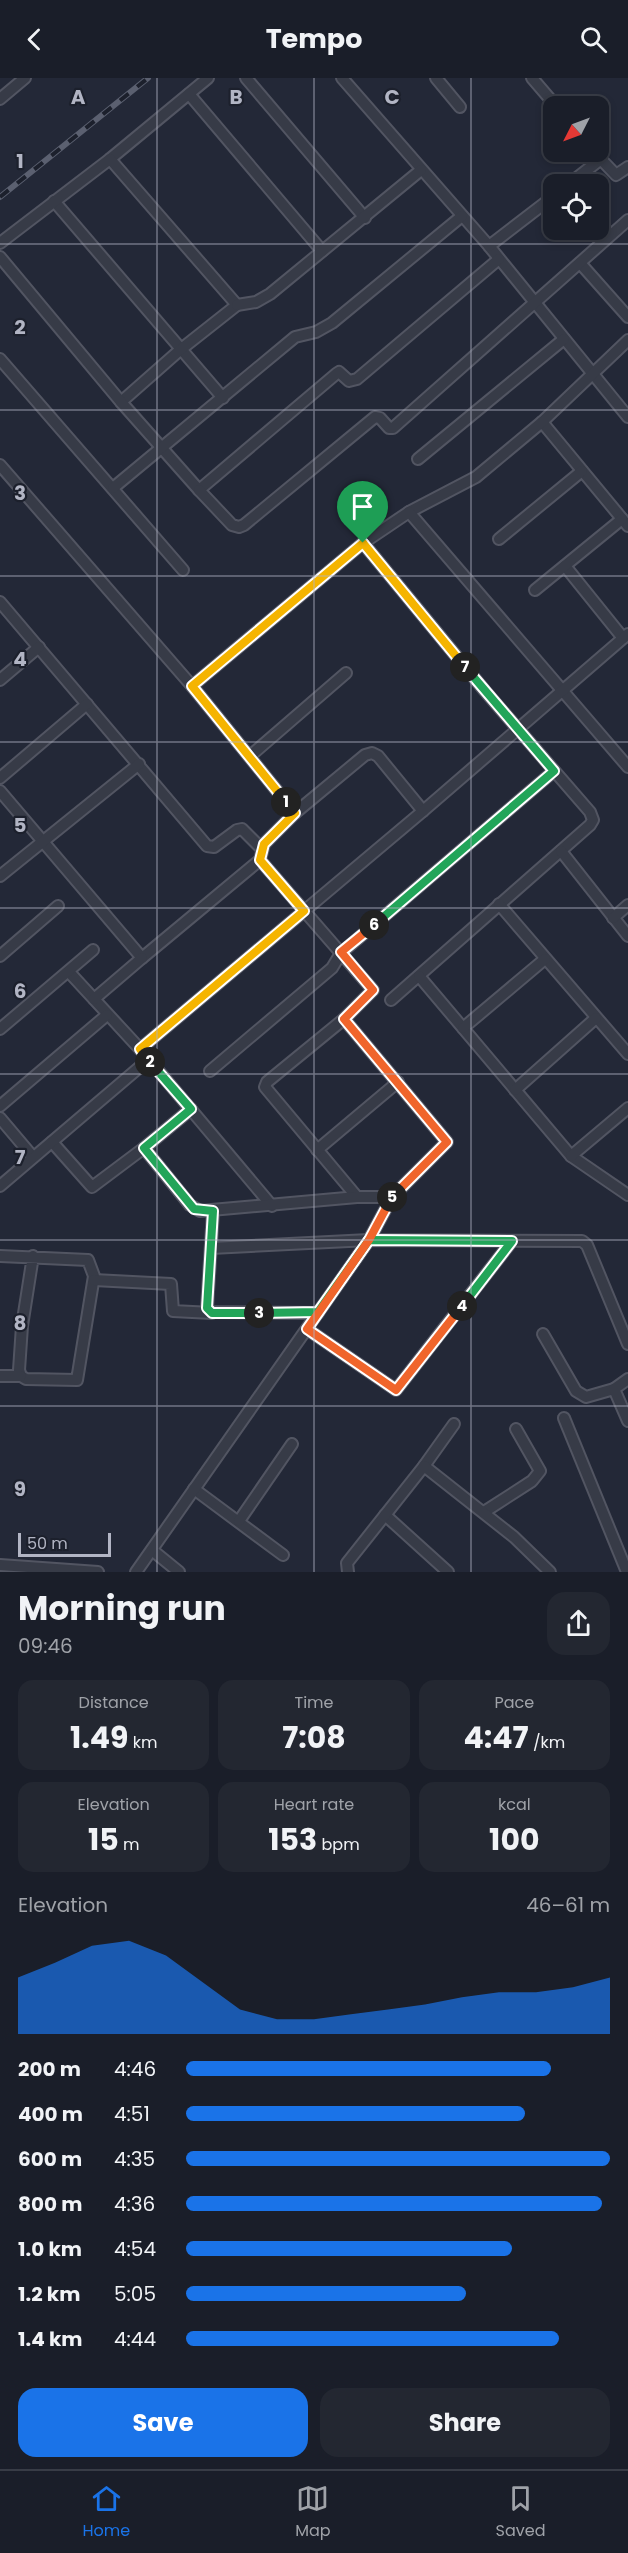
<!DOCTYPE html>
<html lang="en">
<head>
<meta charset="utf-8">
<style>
  :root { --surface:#1a1e29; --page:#232731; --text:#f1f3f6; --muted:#9fa2a8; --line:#383c46; --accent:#1a73e8 }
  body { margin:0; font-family:Poppins,sans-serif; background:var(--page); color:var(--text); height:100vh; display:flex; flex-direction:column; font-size:22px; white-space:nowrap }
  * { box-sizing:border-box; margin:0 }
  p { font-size:20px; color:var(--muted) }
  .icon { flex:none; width:33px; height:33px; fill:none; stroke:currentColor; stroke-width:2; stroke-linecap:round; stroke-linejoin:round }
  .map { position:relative; height:1494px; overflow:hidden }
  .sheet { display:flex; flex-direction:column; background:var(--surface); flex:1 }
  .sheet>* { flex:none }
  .needle { width:39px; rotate:228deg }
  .buttons { position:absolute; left:543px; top:18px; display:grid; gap:12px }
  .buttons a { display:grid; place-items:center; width:66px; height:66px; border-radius:12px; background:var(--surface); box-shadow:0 3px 9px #0003,0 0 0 2px var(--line); font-size:30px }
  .scale { position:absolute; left:18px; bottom:15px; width:93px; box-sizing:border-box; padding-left:6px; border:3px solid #b2b5c4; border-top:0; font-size:16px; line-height:21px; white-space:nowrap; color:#b2b5c4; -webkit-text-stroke:4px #1c202c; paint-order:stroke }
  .pin { position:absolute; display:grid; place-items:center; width:51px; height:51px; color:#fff; margin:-62px -26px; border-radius:50% 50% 50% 0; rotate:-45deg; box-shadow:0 0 6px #0007 }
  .pin .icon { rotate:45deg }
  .km { position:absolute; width:30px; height:30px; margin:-15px; border-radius:50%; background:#222; color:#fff; font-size:16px; line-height:30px; text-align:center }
  .round { display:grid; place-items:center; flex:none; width:63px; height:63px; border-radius:18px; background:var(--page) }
  .overview { display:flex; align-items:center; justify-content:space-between; height:102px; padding:0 18px }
  h1 { font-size:33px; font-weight:700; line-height:45px }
  .metrics { display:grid; grid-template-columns:repeat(3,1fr); gap:9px; height:102px; padding:6px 18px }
  .metrics div { display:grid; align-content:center; border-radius:15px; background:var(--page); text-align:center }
  .metrics b { font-size:30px; font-weight:700 }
  .metrics small { font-size:16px; font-weight:400 }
  .metrics p { font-size:16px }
  .chart { height:168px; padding:12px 18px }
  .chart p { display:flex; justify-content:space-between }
  .chart svg { width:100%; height:108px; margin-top:6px; fill:var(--accent); opacity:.7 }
  .primary-button { display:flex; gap:12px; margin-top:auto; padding:12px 18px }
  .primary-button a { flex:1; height:69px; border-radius:18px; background:var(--accent); color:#fff; font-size:24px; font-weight:700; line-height:69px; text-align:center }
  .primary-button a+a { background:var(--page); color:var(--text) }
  ul { padding:0 18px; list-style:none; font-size:20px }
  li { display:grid; grid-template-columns:96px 72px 1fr; align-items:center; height:45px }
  li i { height:15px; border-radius:8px; background:var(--accent) }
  header { display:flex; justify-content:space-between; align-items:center; height:78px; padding:0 18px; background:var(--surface); font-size:27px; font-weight:700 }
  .tabs { display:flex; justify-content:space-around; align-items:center; height:84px; border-top:2px solid var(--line); background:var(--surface); font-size:16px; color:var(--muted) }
  .tabs a { display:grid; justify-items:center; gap:3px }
  .tabs .active { color:var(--accent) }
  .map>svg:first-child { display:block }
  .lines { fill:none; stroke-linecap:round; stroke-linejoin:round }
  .street-casing { stroke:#525562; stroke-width:14 }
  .street { stroke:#373b47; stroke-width:10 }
  .rail-casing { stroke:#5b6070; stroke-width:6 }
  .rail { stroke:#1c202c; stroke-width:4; stroke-dasharray:11; stroke-linecap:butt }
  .split-1-casing { stroke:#fff; stroke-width:12 }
  .split-2-casing { stroke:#fff; stroke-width:12 }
  .split-3-casing { stroke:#fff; stroke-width:12 }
  .split-4-casing { stroke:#fff; stroke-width:12 }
  .split-5-casing { stroke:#fff; stroke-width:12 }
  .split-6-casing { stroke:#fff; stroke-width:12 }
  .split-7-casing { stroke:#fff; stroke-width:12 }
  .split-8-casing { stroke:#fff; stroke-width:12 }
  .split-1 { stroke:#f5b400; stroke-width:8 }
  .split-2 { stroke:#f5b400; stroke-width:8 }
  .split-3 { stroke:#22a559; stroke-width:8 }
  .split-4 { stroke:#22a559; stroke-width:8 }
  .split-5 { stroke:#f0652b; stroke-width:8 }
  .split-6 { stroke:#f0652b; stroke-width:8 }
  .split-7 { stroke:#22a559; stroke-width:8 }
  .split-8 { stroke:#f5b400; stroke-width:8 }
  .grid { fill:none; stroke:#b2b5c4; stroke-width:1.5; stroke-opacity:0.55 }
  .grid-label { font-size:20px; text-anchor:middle; font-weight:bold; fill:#b2b5c4; stroke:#1c202c; stroke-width:4.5; stroke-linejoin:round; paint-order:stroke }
</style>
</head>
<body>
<header><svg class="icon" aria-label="back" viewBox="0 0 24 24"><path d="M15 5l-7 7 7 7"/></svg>Tempo<svg class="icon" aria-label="search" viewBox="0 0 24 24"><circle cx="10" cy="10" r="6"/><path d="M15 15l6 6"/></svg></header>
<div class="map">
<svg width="628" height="1494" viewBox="0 0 628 1494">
  <rect width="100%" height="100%" fill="#232837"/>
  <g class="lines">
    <g class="street-casing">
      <g id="street">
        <path d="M246,0L365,140"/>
        <path d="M342,0L489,168L628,339"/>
        <path d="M436,0L460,29"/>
        <path d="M532,0L556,28"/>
        <path d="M189,16L322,173"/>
        <path d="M0,21L25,0"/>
        <path d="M594,74L616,97L628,89"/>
        <path d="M110,81L208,0"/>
        <path d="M569,106L601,81"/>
        <path d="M54,123L223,320"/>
        <path d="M0,165L110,81L237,227L180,272L121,324"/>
        <path d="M489,168L554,118"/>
        <path d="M0,179L121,324L199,412L336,296L339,294L349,303L357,301L499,181"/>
        <path d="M580,185L628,239"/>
        <path d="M237,227L256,224L270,216L421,92"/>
        <path d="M0,281L183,492"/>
        <path d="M542,344L628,448"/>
        <path d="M418,381L564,261"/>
        <path d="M0,387L192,608L295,735L365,677L372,675L378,678L423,733"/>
        <path d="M113,410L295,259L316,254L332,245L462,138"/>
        <path d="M199,412L232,447L239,449L244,447L375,339L380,340L389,350H393L628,142"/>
        <path d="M409,434L476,399L542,344L628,262"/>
        <path d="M499,461L582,393"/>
        <path d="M363,465L485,613L590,734L593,742L590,747L391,922"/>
        <path d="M565,488L623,560"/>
        <path d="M535,512L622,441"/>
        <path d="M0,524L207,768L214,769L237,752L242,751L262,771"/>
        <path d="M0,602L39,569"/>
        <path d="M192,608L363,465L409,434L628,689"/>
        <path d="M250,678L346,595"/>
        <path d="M0,700L87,626"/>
        <path d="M0,713L142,880L260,782L264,766L295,735"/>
        <path d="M561,773L628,858"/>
        <path d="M260,782L373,912L344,941L267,1004L265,1009L357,1119"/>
        <path d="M0,798L139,686"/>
        <path d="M499,826L628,976"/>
        <path d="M613,840L628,827"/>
        <path d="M0,878L58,828"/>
        <path d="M69,894L140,971L272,1128"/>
        <path d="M419,898L571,1078L628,1117"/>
        <path d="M94,921L142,880"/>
        <path d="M344,941L447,1064L392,1119"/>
        <path d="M463,950L545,881"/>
        <path d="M0,951L93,872"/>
        <path d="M140,971L423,733L628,556"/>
        <path d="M210,993L332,890L341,875L554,693"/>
        <path d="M515,1012L596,940"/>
        <path d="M0,1028L107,937"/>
        <path d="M0,1040L33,1079"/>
        <path d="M52,1064L92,1109L144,1070L191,1031"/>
        <path d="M317,1072L398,1004"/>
        <path d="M571,1078L628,1030"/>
        <path d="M0,1108L148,982"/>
        <path d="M213,1133L207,1230L209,1234L318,1235"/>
        <path d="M211,1170L369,1162L582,1163L587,1167L628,1266"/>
        <path d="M0,1178L88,1182L94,1198L77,1302L26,1301L21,1298L19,1292L22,1248L33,1178"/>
        <path d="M94,1202L171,1206L173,1233L212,1235"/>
        <path d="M307,1251L396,1312L512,1163"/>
        <path d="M543,1256L576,1313L586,1319L614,1311"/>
        <path d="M0,1298H21"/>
        <path d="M628,1301L614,1311L628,1343"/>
        <path d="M564,1340L627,1494"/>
        <path d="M424,1388L454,1346"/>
        <path d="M194,1411L283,1477"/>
        <path d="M484,1434L532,1403L540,1393L516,1351"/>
        <path d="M385,1437L448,1494"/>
        <path d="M239,1443L292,1366"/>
        <path d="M152,1472L179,1494"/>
        <path d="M0,1487L98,1494"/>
        <path d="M136,1494L369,1162L392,1119H357L200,1133L190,1127L144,1070"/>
        <path d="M348,1494L347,1485L424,1388L514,1459L550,1494"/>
      </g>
    </g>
    <use href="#street" class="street"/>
    <g class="rail-casing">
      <path id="rail" d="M0,119L148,0"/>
    </g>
    <use href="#rail" class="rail"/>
  </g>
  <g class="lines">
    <g class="split-1-casing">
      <path id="split-1" d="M286,724L192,608L363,465"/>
    </g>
    <g class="split-2-casing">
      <path id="split-2" d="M150,984L140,971L304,833L260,782L264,766L295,735L286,724"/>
    </g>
    <g class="split-3-casing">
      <path id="split-3" d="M150,984L191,1031L144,1070L194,1131L213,1133L207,1230L212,1235H259"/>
    </g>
    <g class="split-4-casing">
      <path id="split-4" d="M259,1235L318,1234L369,1162L512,1163L462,1228"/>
    </g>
    <g class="split-5-casing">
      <path id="split-5" d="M392,1119L369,1162L307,1251L396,1312L462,1228"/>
    </g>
    <g class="split-6-casing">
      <path id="split-6" d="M374,847L341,874L373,912L344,941L447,1064L392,1119"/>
    </g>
    <g class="split-7-casing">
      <path id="split-7" d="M374,847L554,693L465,589"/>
    </g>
    <g class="split-8-casing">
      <path id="split-8" d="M363,465L465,589"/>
    </g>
    <use href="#split-1" class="split-1"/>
    <use href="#split-2" class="split-2"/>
    <use href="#split-3" class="split-3"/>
    <use href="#split-4" class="split-4"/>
    <use href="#split-5" class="split-5"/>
    <use href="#split-6" class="split-6"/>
    <use href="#split-7" class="split-7"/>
    <use href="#split-8" class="split-8"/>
  </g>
  <path class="grid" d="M157,0V1494M314,0V1494M471,0V1494M0,166H628M0,332H628M0,498H628M0,664H628M0,830H628M0,996H628M0,1162H628M0,1328H628"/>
  <g class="grid-label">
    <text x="78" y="26">A</text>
    <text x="236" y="26">B</text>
    <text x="392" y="26">C</text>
    <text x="20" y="90">1</text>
    <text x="20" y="256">2</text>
    <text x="20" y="422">3</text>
    <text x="20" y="588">4</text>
    <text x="20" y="754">5</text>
    <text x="20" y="920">6</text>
    <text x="20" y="1086">7</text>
    <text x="20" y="1252">8</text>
    <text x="20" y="1418">9</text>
  </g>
</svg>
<div class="buttons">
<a><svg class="needle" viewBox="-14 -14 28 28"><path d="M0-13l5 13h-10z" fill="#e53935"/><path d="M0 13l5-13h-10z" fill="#9fa2a8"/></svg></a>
<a><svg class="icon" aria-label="locate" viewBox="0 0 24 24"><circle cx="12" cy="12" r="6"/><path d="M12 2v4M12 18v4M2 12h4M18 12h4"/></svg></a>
</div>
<div class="scale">50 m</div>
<div class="pin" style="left:363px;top:465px;background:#1e9e55"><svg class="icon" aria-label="arrive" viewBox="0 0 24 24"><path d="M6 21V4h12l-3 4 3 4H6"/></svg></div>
<b class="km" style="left:286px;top:724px">1</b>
<b class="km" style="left:150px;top:984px">2</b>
<b class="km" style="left:259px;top:1235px">3</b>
<b class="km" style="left:462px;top:1228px">4</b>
<b class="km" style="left:392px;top:1119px">5</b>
<b class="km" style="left:374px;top:847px">6</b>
<b class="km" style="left:465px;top:589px">7</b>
</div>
<section class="sheet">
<div class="overview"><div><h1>Morning run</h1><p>09:46</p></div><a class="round"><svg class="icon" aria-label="share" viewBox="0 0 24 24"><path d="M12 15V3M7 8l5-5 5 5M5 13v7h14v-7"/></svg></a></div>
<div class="metrics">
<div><p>Distance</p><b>1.49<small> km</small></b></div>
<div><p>Time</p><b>7:08</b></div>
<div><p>Pace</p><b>4:47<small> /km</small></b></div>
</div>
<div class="metrics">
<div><p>Elevation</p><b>15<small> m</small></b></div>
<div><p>Heart rate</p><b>153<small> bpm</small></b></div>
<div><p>kcal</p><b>100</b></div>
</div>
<div class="chart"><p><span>Elevation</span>46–61 m</p>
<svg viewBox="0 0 160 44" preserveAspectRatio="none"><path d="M0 44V21L10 15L20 8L30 6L40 12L50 23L60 34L70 38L80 38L90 36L100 34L110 32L120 29L130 27L140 27L150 25L160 21V44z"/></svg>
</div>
<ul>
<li><b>200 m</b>4:46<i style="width:86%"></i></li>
<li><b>400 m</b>4:51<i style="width:80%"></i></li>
<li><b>600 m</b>4:35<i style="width:100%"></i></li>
<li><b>800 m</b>4:36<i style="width:98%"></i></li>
<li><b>1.0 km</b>4:54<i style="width:77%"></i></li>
<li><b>1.2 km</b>5:05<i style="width:66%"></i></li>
<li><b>1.4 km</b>4:44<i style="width:88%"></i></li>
</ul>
<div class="primary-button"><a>Save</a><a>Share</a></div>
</section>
<nav class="tabs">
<a class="active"><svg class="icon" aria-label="home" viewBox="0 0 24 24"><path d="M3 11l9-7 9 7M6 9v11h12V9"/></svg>Home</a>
<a><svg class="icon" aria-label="map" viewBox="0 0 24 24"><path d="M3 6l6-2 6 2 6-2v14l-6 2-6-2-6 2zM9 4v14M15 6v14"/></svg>Map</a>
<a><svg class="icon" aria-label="saved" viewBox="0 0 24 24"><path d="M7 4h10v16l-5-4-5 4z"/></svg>Saved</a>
</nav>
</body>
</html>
